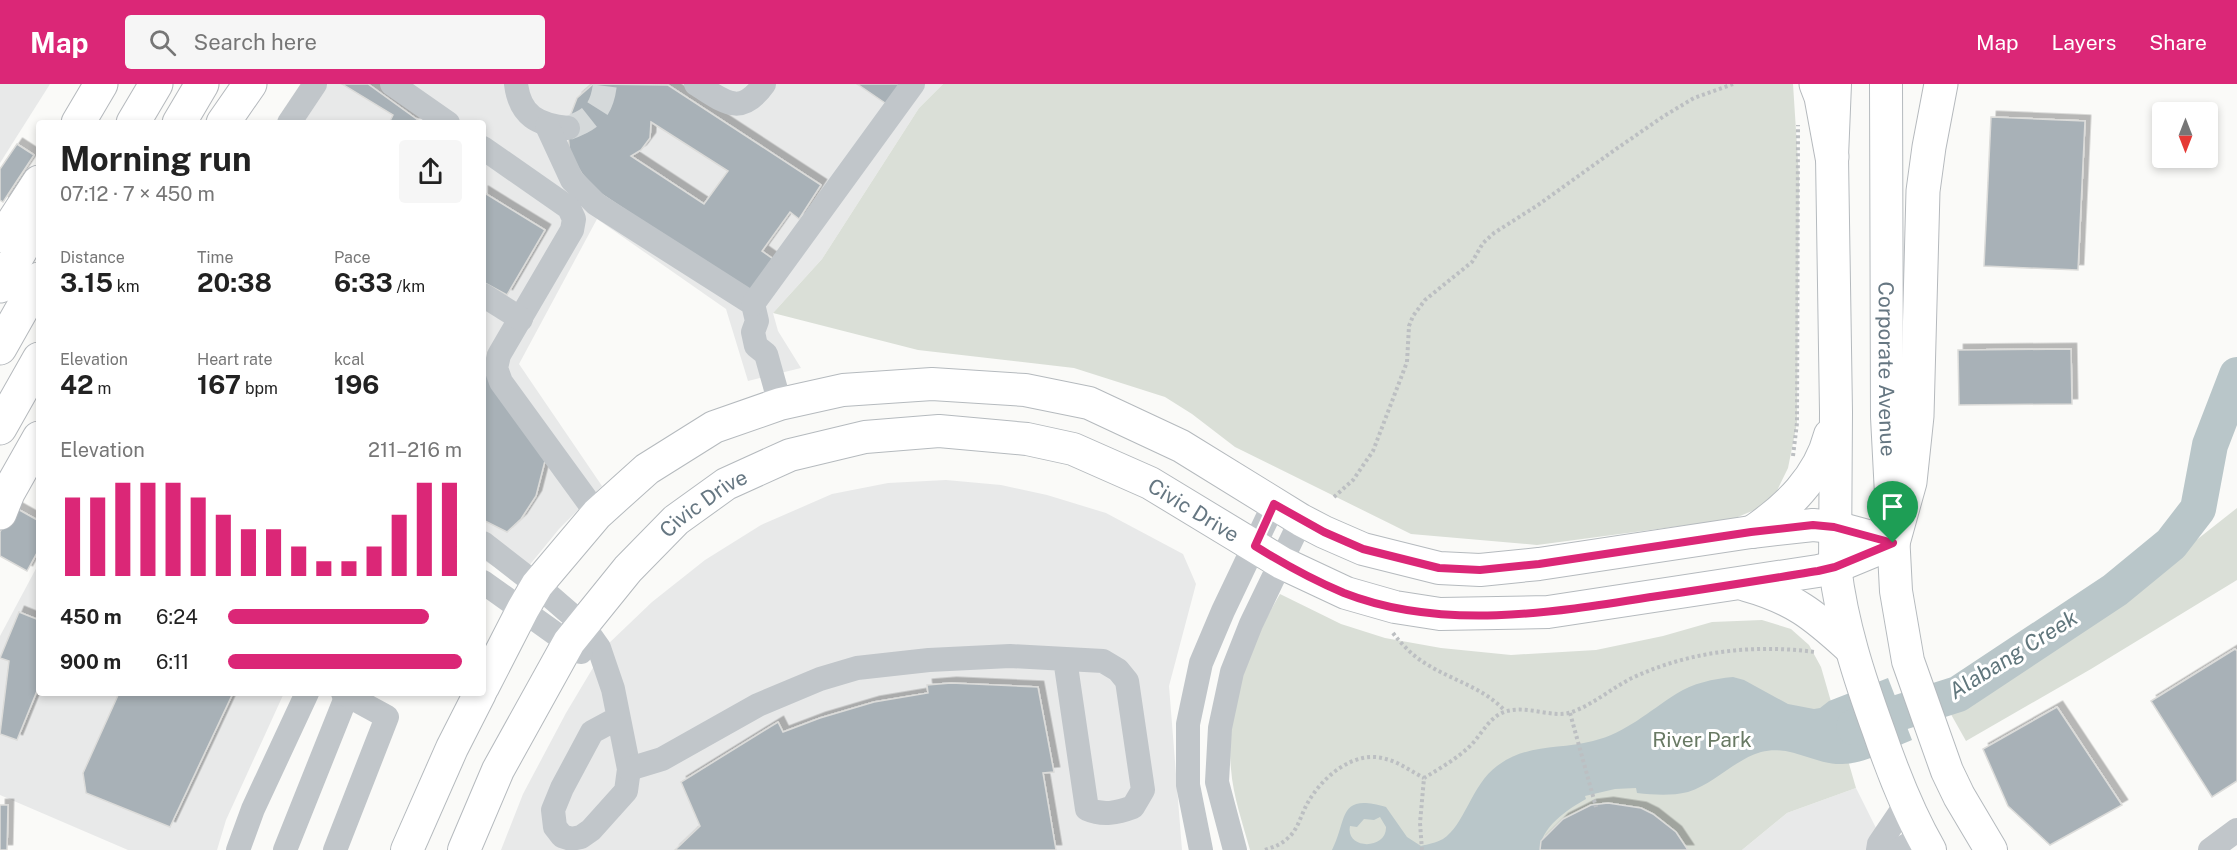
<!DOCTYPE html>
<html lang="en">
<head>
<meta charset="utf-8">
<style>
  :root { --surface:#fff; --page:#f6f6f6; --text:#222; --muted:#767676; --accent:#db2777 }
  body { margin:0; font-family:"Public Sans",sans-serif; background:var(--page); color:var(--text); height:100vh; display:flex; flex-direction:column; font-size:22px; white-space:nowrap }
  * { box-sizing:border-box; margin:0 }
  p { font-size:20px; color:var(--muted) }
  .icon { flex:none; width:33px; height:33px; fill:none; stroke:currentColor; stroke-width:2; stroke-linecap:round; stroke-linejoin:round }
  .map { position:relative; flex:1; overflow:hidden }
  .side { position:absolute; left:36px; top:36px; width:450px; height:576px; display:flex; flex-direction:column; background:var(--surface); border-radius:6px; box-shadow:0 3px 9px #0003 }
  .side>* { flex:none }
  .needle { width:39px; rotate:180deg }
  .tools { position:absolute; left:2152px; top:18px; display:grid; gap:12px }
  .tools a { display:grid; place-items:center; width:66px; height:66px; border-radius:6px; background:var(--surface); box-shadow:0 3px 9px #0003; font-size:30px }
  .pin { position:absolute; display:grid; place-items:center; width:51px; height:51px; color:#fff; margin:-62px -26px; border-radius:50% 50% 50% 0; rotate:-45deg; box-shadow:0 0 6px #0007 }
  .pin .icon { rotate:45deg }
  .round { display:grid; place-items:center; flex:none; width:63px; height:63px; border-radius:6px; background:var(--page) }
  .head { display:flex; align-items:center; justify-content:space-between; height:102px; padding:0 24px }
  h1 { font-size:33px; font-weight:700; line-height:45px }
  .stats { display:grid; grid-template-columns:repeat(3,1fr); gap:9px; height:102px; padding:6px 24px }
  .stats div { display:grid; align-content:center }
  .stats b { font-size:26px; font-weight:700 }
  .stats small { font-size:16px; font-weight:400 }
  .stats p { font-size:16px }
  .chart { height:168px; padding:12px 24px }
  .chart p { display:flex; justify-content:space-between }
  .chart svg { width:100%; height:108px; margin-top:6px; stroke:var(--accent); stroke-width:6 }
  ul { padding:0 24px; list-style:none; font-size:20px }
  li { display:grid; grid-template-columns:96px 72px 1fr; align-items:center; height:45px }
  li i { height:15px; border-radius:8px; background:var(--accent) }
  header { display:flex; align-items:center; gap:36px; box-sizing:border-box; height:84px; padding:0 30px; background:var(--accent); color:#fff }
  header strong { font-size:28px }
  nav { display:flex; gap:33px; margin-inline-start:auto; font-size:21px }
  .search { width:420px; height:54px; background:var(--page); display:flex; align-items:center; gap:15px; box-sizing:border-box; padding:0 21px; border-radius:6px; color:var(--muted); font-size:22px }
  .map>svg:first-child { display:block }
  .built { fill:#e8e9e9 }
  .green { fill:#dadfd7 }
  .water { fill:#b9c6c9; fill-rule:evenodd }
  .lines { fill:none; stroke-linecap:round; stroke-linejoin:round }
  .river { stroke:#b9c6c9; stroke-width:36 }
  .building { fill:#a8b1b7; stroke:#dcdcda; stroke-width:1.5; fill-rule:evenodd; filter:url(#shadow) }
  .minor-tunnel { stroke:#d5d9da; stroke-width:24; stroke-dasharray:24 12; stroke-linecap:butt }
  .major-casing { stroke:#b5babe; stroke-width:34 }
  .highway-casing { stroke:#b5b9bd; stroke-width:35 }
  .path { stroke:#bcbfc2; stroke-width:4; stroke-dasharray:3 3; stroke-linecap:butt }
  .minor { stroke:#c1c6ca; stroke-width:24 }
  .major { stroke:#fff; stroke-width:32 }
  .highway { stroke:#fff; stroke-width:33 }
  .route-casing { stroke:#fff; stroke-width:12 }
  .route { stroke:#db2777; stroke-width:8 }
  .labels { text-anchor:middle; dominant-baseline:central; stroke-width:6; stroke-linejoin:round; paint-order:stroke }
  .street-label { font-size:21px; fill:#667782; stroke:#fff }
  .park-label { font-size:21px; fill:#697a64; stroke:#fff }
  .water-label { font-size:22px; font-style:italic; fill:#60767c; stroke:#fff }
</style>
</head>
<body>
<header>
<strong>Map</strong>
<div class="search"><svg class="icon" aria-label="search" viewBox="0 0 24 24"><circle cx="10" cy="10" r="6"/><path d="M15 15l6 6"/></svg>Search here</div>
<nav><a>Map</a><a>Layers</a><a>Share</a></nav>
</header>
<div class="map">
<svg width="2237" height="766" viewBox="0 0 2237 766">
  <defs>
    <filter id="shadow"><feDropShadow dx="5.5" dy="-5.5" stdDeviation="0" flood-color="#0004"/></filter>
  </defs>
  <rect width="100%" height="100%" fill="#fafaf8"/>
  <g class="built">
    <path d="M0,0H50L0,79Z"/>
    <path d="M302,0H943L919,24L822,175L773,229L778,247L801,284L748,297L726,225L597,135L519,280L602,402L559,445L528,483L512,493L483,476V39H277Z"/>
    <path d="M946,396L1001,401L1047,411L1106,429L1183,470L1196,500L1169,602L1182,766H501L523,710L566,629L606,562L652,518L705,476L761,441L832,410L888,399Z"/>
    <path d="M39,479V609H284L226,736L217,766H128L0,711V552Z"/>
    <path d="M1856,704L1887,766H1742L1787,729Z"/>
  </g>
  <g class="green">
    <path d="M943,0H1793L1799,93L1797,339L1788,384L1771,419L1733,435L1537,461L1411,450L1235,363L1192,330L1165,313L1074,284L918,266L773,229L822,175L919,24Z"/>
    <path d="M2237,424V496L2091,585L1966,657L1948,625L1987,604L2119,517Z"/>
    <path d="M1280,510L1341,540L1385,554L1441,564L1511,571L1596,566L1663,552L1712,538L1762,536L1791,545L1809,561L1821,583L1856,704L1787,729L1742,766H1250C1243,740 1233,712 1231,685C1225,626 1250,560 1280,510Z"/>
  </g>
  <path class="water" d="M1733,593L1744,596L1788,620L1814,625L1820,624L1829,617L1888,594L1912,656C1890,665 1865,680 1842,680C1814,681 1791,660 1761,668C1734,676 1714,700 1688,708C1671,712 1655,711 1637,709L1636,704L1615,705L1585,712L1586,715C1568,725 1540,744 1540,766H1332C1348,735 1337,709 1386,723L1407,753L1421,762C1428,760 1436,759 1443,755C1464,742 1472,700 1497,682C1528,659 1558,666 1593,657C1626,649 1649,627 1676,610C1693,599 1713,595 1733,593ZM1380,733L1386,743C1387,766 1345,766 1350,742L1357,743L1364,735L1374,736Z"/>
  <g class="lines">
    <path class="river" d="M1854,643L1958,610L2115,506L2171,460L2198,425L2210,361L2237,291"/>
  </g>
  <g class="building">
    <path d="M342,0H368L422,39H389L393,31Z"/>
    <path d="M593,0L668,1L821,101L799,135L790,128L762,167L773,175L749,209L597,107L582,90L570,71L567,40L577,14ZM651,38L728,87L704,120L631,72L641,66L650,54Z"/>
    <path d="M857,0H902L888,21Z"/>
    <path d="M1991,33L2085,37L2078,186L1984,182Z"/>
    <path d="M17,60L34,71L3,118L0,116V85Z"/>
    <path d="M483,108L545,146L507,211L483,198Z"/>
    <path d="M2071,265L2072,320L1959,321L1958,266Z"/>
    <path d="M483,275L543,357L546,373L536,412L521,435L507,448L483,436Z"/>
    <path d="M14,423L39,437V465L27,487L0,472V448Z"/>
    <path d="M19,528L39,536V602L17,656L0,650L9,577L0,574Z"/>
    <path d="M2235,565L2237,567V697L2212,713L2151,617Z"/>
    <path d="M951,599L1038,603L1054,688L1043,689L1056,766H675L700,742L681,698L778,638L783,648L820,634L874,618L928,609L927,601Z"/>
    <path d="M119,609H233L170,743L86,709L83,689Z"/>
    <path d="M2057,623L2122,721L2050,761L2008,722L1983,665Z"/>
    <path d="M1608,719L1641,724L1653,730L1676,748L1688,766H1540L1541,757L1563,735L1591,721Z"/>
    <path d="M0,721H8L7,766H0Z"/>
  </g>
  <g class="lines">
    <path class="minor-tunnel" d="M568,44C592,36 602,26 605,0"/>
    <g class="major-casing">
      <g id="major">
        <path d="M1835,0L1832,73L1836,328L1835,483C1842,541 1859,593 1879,648C1893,689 1908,728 1930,766"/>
        <path id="s1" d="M1886,0L1887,333L1896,507L1908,577L1947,687L1959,712L1991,766"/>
        <path d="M1752,448C1787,424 1819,394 1830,351"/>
        <path d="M1746,501C1793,514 1814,531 1849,563"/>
        <path d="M483,603L523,525L537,501L597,430L647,385L714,343L780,320L843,306L932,300L1025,306L1089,319L1181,362L1301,436L1324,448L1363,465L1439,484L1480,486L1539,480L1751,448L1813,441L1834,443L1893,459"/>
        <path d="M407,766L452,664L480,609"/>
        <path id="s2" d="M464,766L498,686L569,558L628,485L676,436L726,400L790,371L865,353L939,347L1027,355L1073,365L1150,399L1282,479L1346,509L1395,523L1440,530L1548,528L1818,487L1835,483L1893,459"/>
      </g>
    </g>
    <g class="highway-casing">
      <g id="highway">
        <path d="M1816,0L1821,13L1832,73"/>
        <path d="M78,39L101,0"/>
        <path d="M133,39L156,0"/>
        <path d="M179,39L202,0"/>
        <path d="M223,39L250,0"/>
        <path d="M4,152L39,98"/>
        <path d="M0,202L39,135"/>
        <path d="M0,264L39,195"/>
        <path d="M0,344L39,275"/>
        <path d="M0,429L8,409L39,354"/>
        <path d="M1893,459L1910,398L1917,332L1923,107L1929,63L1941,0"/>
      </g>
    </g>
    <g class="path">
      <path d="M1793,372L1797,339L1798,41"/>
      <path d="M1334,413L1353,396L1373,367L1407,278L1409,242L1413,232L1425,216L1472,178L1483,159L1494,149L1538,121L1619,63L1664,32L1694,14L1733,0"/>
      <path d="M1393,549C1403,562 1414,573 1428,581C1454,597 1484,604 1505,627"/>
      <path d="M1570,629L1596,723"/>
      <path d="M1265,766C1274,763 1282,760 1289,753C1298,745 1301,731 1307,720C1321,694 1354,665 1386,675C1399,678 1412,688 1424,694"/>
      <path d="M1422,766L1420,739L1424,694C1439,685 1456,675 1469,663C1481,652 1488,634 1504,628C1526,620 1553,635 1572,628C1594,620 1612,604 1632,594C1690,567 1753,560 1815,568"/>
    </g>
    <g class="minor">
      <path d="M392,0L448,39"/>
      <path d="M516,0C520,32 538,41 568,44"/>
      <path d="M696,0C724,17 740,34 764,0"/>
      <path d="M289,39L315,0"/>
      <path d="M547,42L572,96L596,120L753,220L757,237L753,248L756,262L766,270L780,320"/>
      <path d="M483,64L569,124L574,135L572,146L499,271L496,284L501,298L597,430"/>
      <path d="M483,211L521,235"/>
      <path d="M753,220L913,0"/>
      <path d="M483,459L537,501L582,540L599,564L613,605L629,685L626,707L591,746L581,753L571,755L562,752L555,743L553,726L562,704L592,648L618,634"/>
      <path d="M483,498L581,568"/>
      <path d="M629,685L662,675L758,621L820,595L857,584L929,576L1010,572L1103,577L1118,586L1127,597L1143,706L1133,723C1117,729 1103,732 1087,725L1065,575"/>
      <path d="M238,766L253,725L307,609"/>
      <path d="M285,766L347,611"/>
      <path d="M335,766L387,633L343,609"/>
      <path d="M1201,766L1188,701V640L1201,579L1223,527L1274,420"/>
      <path d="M1235,766L1217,698L1220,644L1232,588L1251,540L1301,436"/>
      <path d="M1878,766L1879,760L1906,720"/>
      <path d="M1899,766L1922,752"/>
      <path d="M2210,766L2237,746"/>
    </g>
    <use href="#major" class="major"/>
    <use href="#highway" class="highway"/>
  </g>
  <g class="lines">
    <g class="route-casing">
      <path id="route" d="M1274,420L1324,448L1363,465L1439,484L1480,486L1539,480L1751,448L1813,441L1834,443L1893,459L1835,483L1818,487C1762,496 1707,505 1651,513C1552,529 1441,547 1344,509C1313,496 1284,480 1255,462Z"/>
    </g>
    <use href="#route" class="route"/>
  </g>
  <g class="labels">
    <g class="street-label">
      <text stroke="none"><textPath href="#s1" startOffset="285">Corporate Avenue</textPath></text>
      <text stroke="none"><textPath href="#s2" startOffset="428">Civic Drive</textPath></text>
      <text stroke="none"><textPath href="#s2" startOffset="950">Civic Drive</textPath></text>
    </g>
    <g class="park-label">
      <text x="1702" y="655">River Park</text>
    </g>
    <g class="water-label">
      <text transform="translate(2013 570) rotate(-32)">Alabang Creek</text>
    </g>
  </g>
</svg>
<div class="tools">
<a><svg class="needle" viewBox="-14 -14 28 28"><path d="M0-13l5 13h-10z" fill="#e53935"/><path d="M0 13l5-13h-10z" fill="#767676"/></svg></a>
</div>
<div class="pin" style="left:1893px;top:459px;background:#1e9e55"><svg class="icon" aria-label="arrive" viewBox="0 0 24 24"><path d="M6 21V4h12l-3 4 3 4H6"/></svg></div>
<section class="side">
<div class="head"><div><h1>Morning run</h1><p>07:12 · 7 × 450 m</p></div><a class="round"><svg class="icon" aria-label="share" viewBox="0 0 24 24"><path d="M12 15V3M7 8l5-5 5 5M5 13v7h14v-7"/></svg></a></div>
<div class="stats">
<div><p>Distance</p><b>3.15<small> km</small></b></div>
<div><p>Time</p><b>20:38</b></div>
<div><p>Pace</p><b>6:33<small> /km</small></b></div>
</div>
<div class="stats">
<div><p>Elevation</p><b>42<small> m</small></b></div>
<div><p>Heart rate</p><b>167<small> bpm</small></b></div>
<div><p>kcal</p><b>196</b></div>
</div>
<div class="chart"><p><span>Elevation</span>211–216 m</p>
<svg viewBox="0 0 160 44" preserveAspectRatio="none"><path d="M5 44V12M15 44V12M25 44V6M35 44V6M45 44V6M55 44V12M65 44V19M75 44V25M85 44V25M95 44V32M105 44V38M115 44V38M125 44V32M135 44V19M145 44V6M155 44V6"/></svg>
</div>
<ul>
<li><b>450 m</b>6:24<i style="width:86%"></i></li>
<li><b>900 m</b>6:11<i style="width:100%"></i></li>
</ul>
</section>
</div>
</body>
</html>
